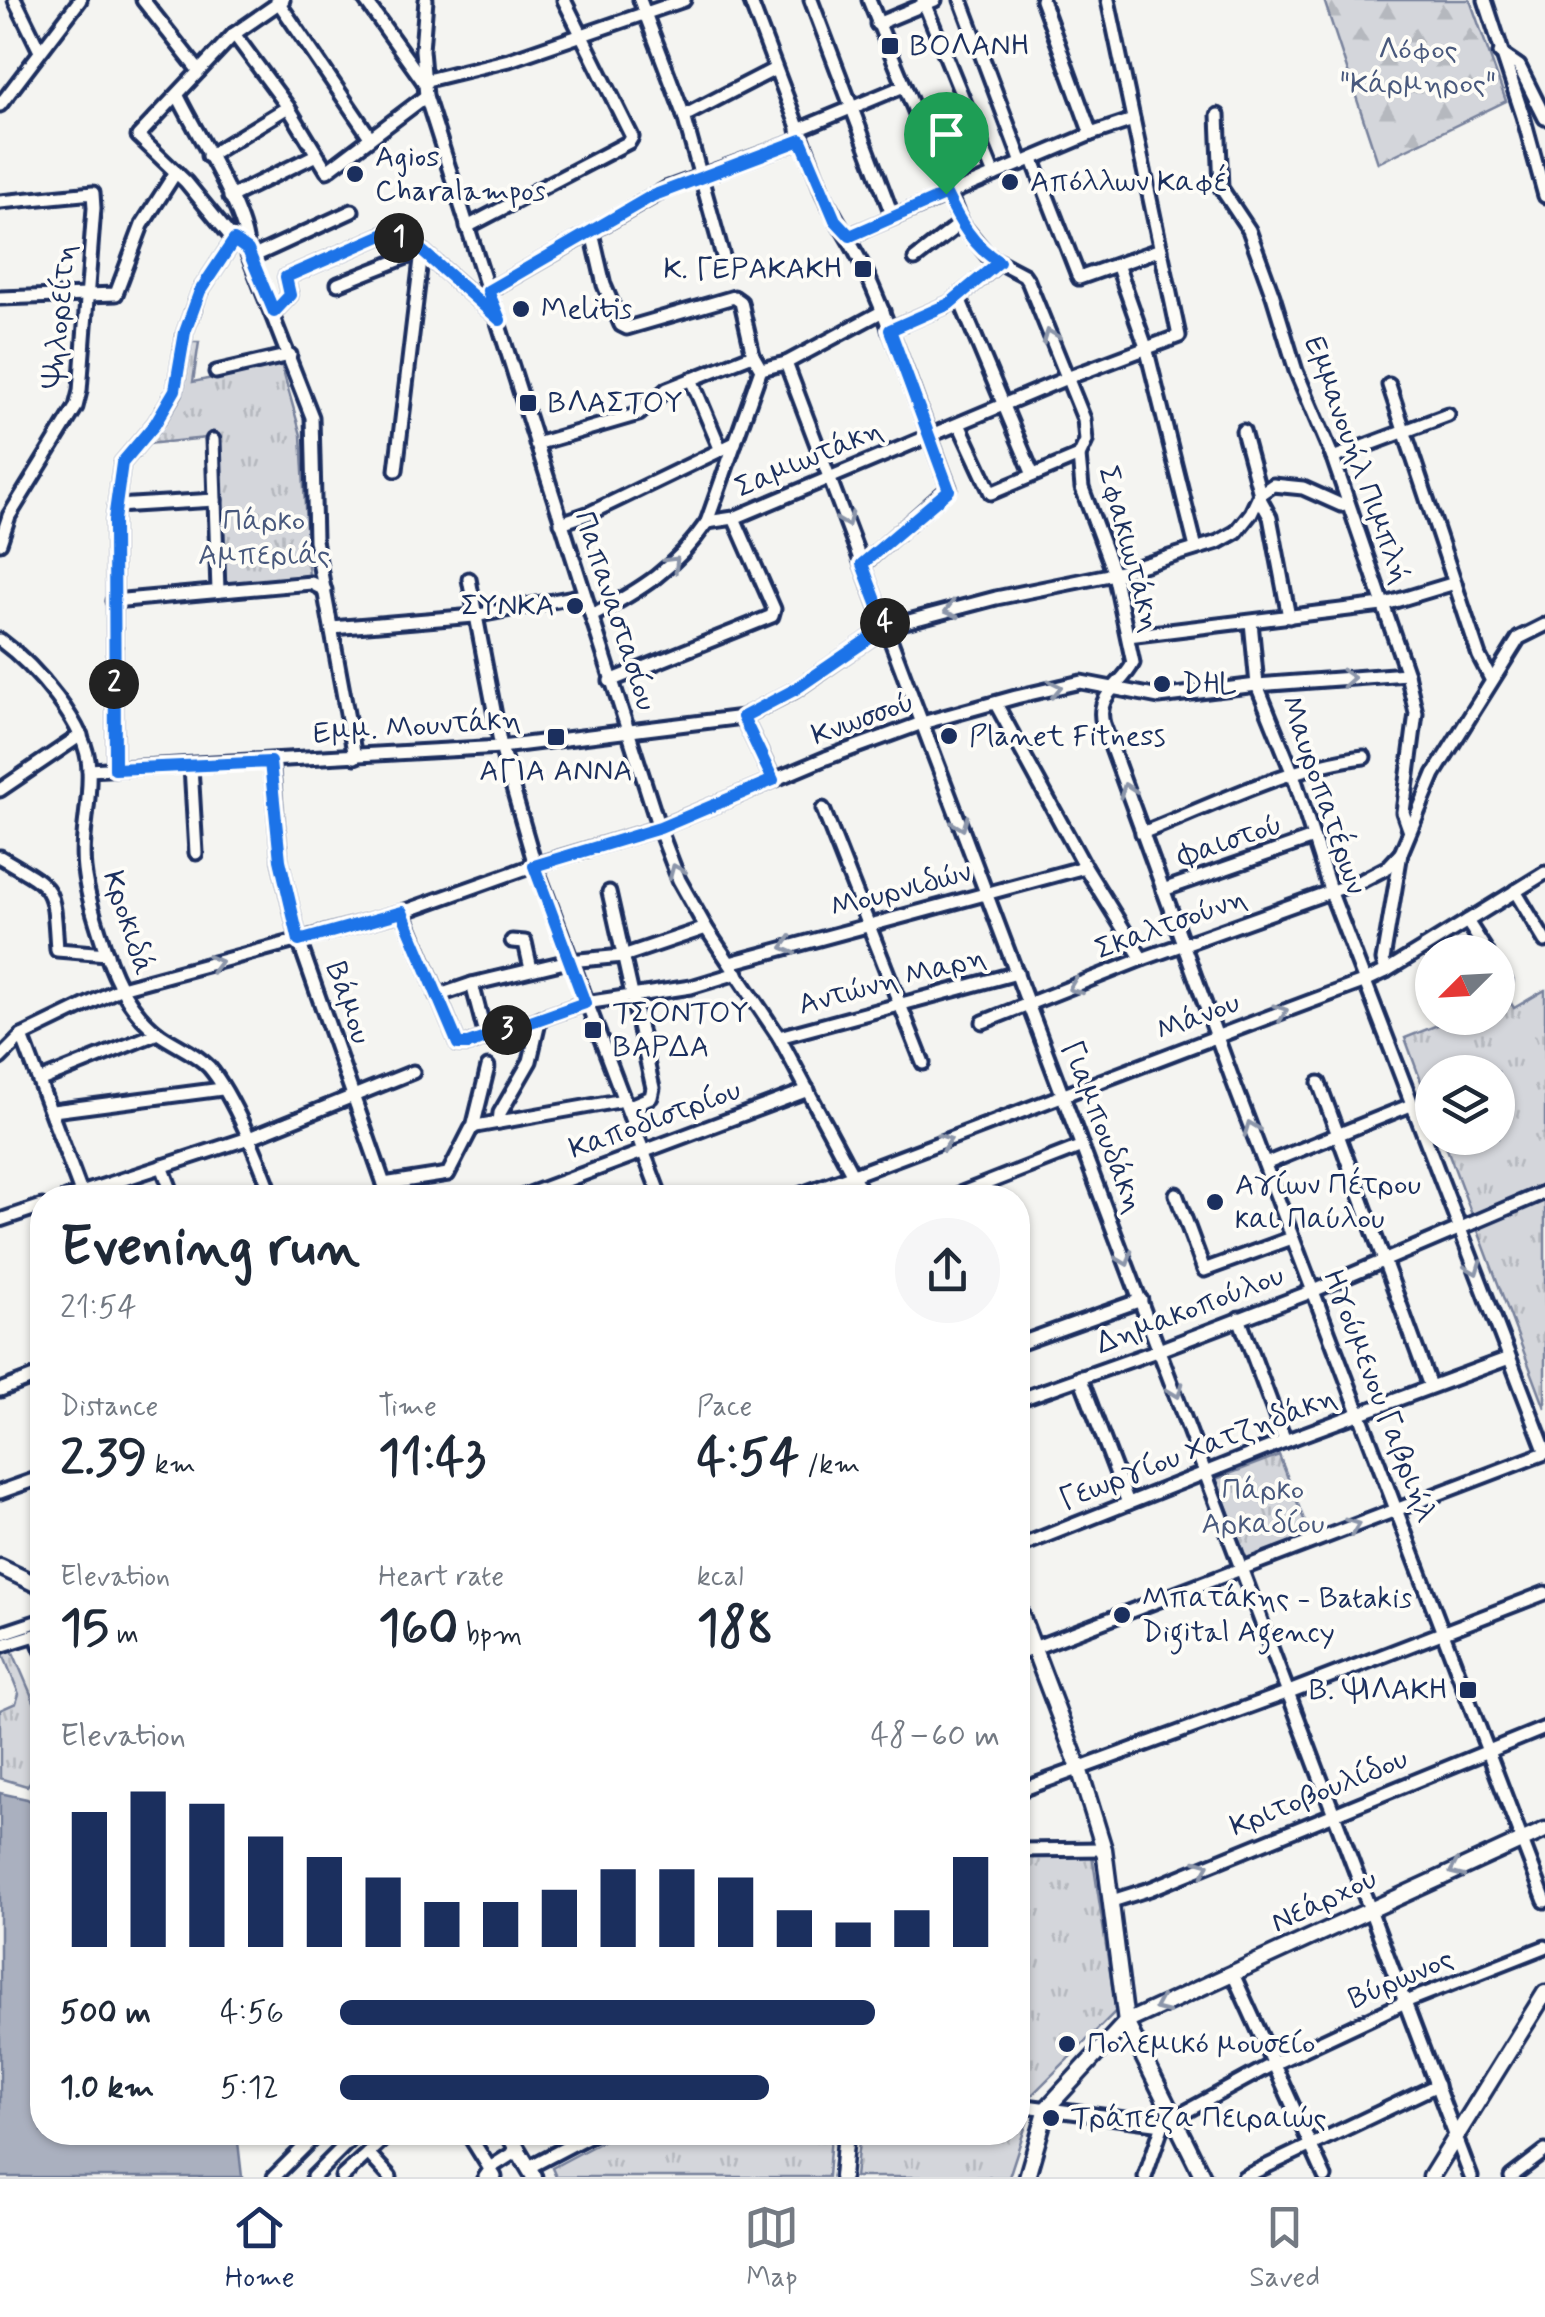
<!DOCTYPE html>
<html lang="en">
<head>
<meta charset="utf-8">
<style>
  :root { --surface:#fff; --page:#f6f6f7; --text:#1f2937; --muted:#747a83; --line:#e0e1e3; --accent:#1b2f5e }
  body { margin:0; font-family:Mynerve,sans-serif; background:var(--page); color:var(--text); height:100vh; display:flex; flex-direction:column; font-size:38px; white-space:nowrap }
  * { box-sizing:border-box; margin:0 }
  p { font-size:32px; color:var(--muted) }
  .icon { flex:none; width:55px; height:55px; fill:none; stroke:currentColor; stroke-width:2; stroke-linecap:round; stroke-linejoin:round }
  .map { position:relative; flex:1; overflow:hidden }
  .drawer { position:absolute; left:30px; top:1185px; width:1000px; height:960px; display:flex; flex-direction:column; background:var(--surface); border-radius:40px; box-shadow:0 2px 8px #0004 }
  .drawer>* { flex:none }
  .needle { width:65px; rotate:246deg }
  .tools { position:absolute; left:1415px; top:935px; display:grid; gap:20px }
  .tools a { display:grid; place-items:center; width:100px; height:100px; border-radius:50%; background:var(--surface); box-shadow:0 2px 8px #0004; font-size:50px }
  .pin { position:absolute; display:grid; place-items:center; width:85px; height:85px; color:#fff; margin:-102px -42px; border-radius:50% 50% 50% 0; rotate:-45deg; box-shadow:0 0 10px #0007 }
  .pin .icon { rotate:45deg }
  .km { position:absolute; width:50px; height:50px; margin:-25px; border-radius:50%; background:#222; color:#fff; font-size:28px; line-height:50px; text-align:center }
  .round { display:grid; place-items:center; flex:none; width:105px; height:105px; border-radius:52px; background:var(--page) }
  .summary { display:flex; align-items:center; justify-content:space-between; height:170px; padding:0 30px }
  h1 { font-size:55px; font-weight:700; line-height:75px }
  .stats { display:grid; grid-template-columns:repeat(3,1fr); gap:15px; height:170px; padding:10px 30px }
  .stats div { display:grid; align-content:center }
  .stats b { font-size:50px; font-weight:700 }
  .stats small { font-size:28px; font-weight:400 }
  .stats p { font-size:28px }
  .chart { height:280px; padding:20px 30px }
  .chart p { display:flex; justify-content:space-between }
  .chart svg { width:100%; height:180px; margin-top:10px; stroke:var(--accent); stroke-width:6 }
  ul { padding:0 30px; list-style:none; font-size:32px }
  li { display:grid; grid-template-columns:160px 120px 1fr; align-items:center; height:75px }
  li i { height:25px; border-radius:12px; background:var(--accent) }
  .menu { display:flex; justify-content:space-around; align-items:center; height:140px; border-top:2px solid var(--line); background:var(--surface); font-size:28px; color:var(--muted) }
  .menu a { display:grid; justify-items:center; gap:5px }
  .menu .selected { color:var(--accent) }
  .map>svg:first-child { display:block }
  .forest { fill:url(#forest-firs); stroke:#78829c; stroke-width:2.5 }
  .park { fill:url(#park-tufts); stroke:#78829c; stroke-width:2.5 }
  .water { fill:#aab0bf; stroke:#717c98; stroke-width:2.5 }
  .lines { fill:none; stroke-linecap:round; stroke-linejoin:round }
  .minor-casing { stroke:#1b2f5e; stroke-width:19 }
  .major-casing { stroke:#1b2f5e; stroke-width:21 }
  .minor { stroke:#fdfcf7; stroke-width:11 }
  .major { stroke:#fdfcf7; stroke-width:14 }
  .oneway { stroke:#8c96aa }
  .route-casing { stroke:#fff; stroke-width:20 }
  .route { stroke:#1a73e8; stroke-width:12 }
  .poi-dot { fill:#1b2f5e; stroke:#fdfcf7; stroke-width:4 }
  .labels { text-anchor:middle; dominant-baseline:central; stroke-width:8; stroke-linejoin:round; paint-order:stroke }
  .poi-label { font-size:30px; fill:#1b2f5e; stroke:#fdfcf7; text-anchor:start }
  .park-label { font-size:30px; fill:#49597d; stroke:#fdfcf7 }
  .street-label { font-size:30px; fill:#1b2f5e; stroke:#fdfcf7 }
</style>
</head>
<body>
<div class="map">
<svg width="1545" height="2177" viewBox="0 0 1545 2177">
  <defs>
    <pattern id="forest-firs" width="22" height="20" patternUnits="userSpaceOnUse" patternTransform="scale(2.5)"><rect width="22" height="20" fill="#d4d6db"/><path d="M5 1l3.5 6h-7zM16 11l3.5 6h-7z" fill="#b5b8be"/></pattern>
    <pattern id="park-tufts" width="24" height="20" patternUnits="userSpaceOnUse" patternTransform="scale(2.5)"><rect width="24" height="20" fill="#d4d6db"/><path d="M3 7l-1-3M5 7V3M7 7l1-3M15 17l-1-3M17 17v-4M19 17l1-3" fill="none" stroke="#b5b8be"/></pattern>
  </defs>
  <rect width="100%" height="100%" fill="#f4f4f1"/>
  <filter id="ink" filterUnits="userSpaceOnUse"><feTurbulence type="fractalNoise" baseFrequency=".01" numOctaves="2"/><feDisplacementMap in="SourceGraphic" scale="20" xChannelSelector="R" yChannelSelector="G"/><feConvolveMatrix kernelMatrix="1 2 1 2 8 2 1 2 1" color-interpolation-filters="sRGB"/></filter>
  <g filter="url(#ink)">
    <path class="forest" d="M1324,0H1470L1506,101L1378,163Z"/>
    <g class="park">
      <path d="M189,342H199L193,382L281,364L301,435L309,578L223,586L217,437L147,444L181,393Z"/>
      <path d="M1545,990V1408L1443,1138H1498V1072H1432V1111L1405,1038L1455,1018H1498V1001L1507,997L1514,1008Z"/>
      <path d="M1279,1455L1310,1535L1247,1560L1216,1479Z"/>
      <path d="M12,1650L42,1720V1766L27,1786L0,1778V1710L16,1703L19,1694L3,1654Z"/>
      <path d="M1018,1854H1092L1116,2011L1030,2097L1018,2095Z"/>
      <path d="M1018,2114L1029,2116L1009,2177H855L860,2133L1018,2132Z"/>
      <path d="M618,2133H831L828,2177H556L552,2168Z"/>
    </g>
    <path class="water" d="M0,1793L27,1799L42,1808V2132L237,2133L242,2177H0Z"/>
    <g class="lines">
      <g class="minor-casing">
        <g id="minor">
          <path d="M15,0L40,51"/>
          <path d="M143,0L199,71"/>
          <path d="M277,0L370,137"/>
          <path d="M365,0L423,81"/>
          <path d="M426,0L422,50L426,96L659,828L679,880L706,928L779,1037L865,1198"/>
          <path d="M640,0L684,116L724,260"/>
          <path d="M750,0L822,191C836,222 856,248 869,279C899,347 922,418 949,488L862,565"/>
          <path d="M811,0L893,217"/>
          <path d="M869,0L961,223L988,256L1024,275L1028,281L1084,419L1086,441L1079,456L1082,488L1114,574L1133,663C1122,686 1095,694 1103,724L1233,1081L1545,1901"/>
          <path d="M923,0L994,175"/>
          <path d="M961,0L1022,163"/>
          <path d="M1042,0L1091,134"/>
          <path d="M1485,0L1523,116L1545,196"/>
          <path d="M877,24L935,0"/>
          <path d="M234,34L288,107L327,171L426,96"/>
          <path d="M1500,53L1519,66L1545,118"/>
          <path d="M423,81L509,60L684,0"/>
          <path d="M178,96C195,132 249,215 247,251L312,417L315,540L355,757"/>
          <path d="M0,105L80,0"/>
          <path d="M1218,115L1221,188L1249,230L1273,296L1296,371L1333,458L1407,674L1416,713L1403,812L1409,829"/>
          <path d="M684,116L775,69"/>
          <path d="M798,130L904,86"/>
          <path d="M208,156L288,107"/>
          <path d="M1033,160L1079,278L1161,249"/>
          <path d="M230,197L316,155"/>
          <path d="M0,202L93,193L94,208L80,391L76,407L9,516L0,543"/>
          <path d="M467,227L629,142L632,137L564,0"/>
          <path d="M592,233L604,285L621,325L627,328L734,297L741,302L753,355L761,369"/>
          <path d="M849,236L1091,134L1133,120"/>
          <path d="M236,243L186,182L138,136L234,34L283,0"/>
          <path d="M250,258L352,211"/>
          <path d="M915,259L961,223"/>
          <path d="M1118,267L1146,347L1196,548"/>
          <path d="M338,284L422,251L396,470"/>
          <path d="M488,291L666,189L801,140"/>
          <path d="M0,298L116,294L142,225L176,172"/>
          <path d="M959,298L1033,475"/>
          <path d="M274,312L290,295L286,277L387,233L422,251L497,317"/>
          <path d="M889,330L949,304L999,263"/>
          <path d="M786,363L1471,2177"/>
          <path d="M761,369L786,363L883,311"/>
          <path d="M216,372L290,355"/>
          <path d="M691,379L720,448"/>
          <path d="M1389,385L1479,656L1491,679"/>
          <path d="M959,424L991,493L1079,456"/>
          <path d="M1243,431L1260,494"/>
          <path d="M213,440L218,591"/>
          <path d="M536,444L639,414L667,389L753,355"/>
          <path d="M1333,458L1448,415"/>
          <path d="M1259,497L1270,517L1289,617"/>
          <path d="M116,506L215,500"/>
          <path d="M707,522L734,518L1067,378L1179,336L1108,0"/>
          <path d="M561,523L590,513L735,443"/>
          <path d="M469,579L501,747L535,865L661,1198"/>
          <path d="M113,601L311,583L325,590"/>
          <path d="M592,616C642,589 674,570 707,522L761,369"/>
          <path d="M1251,622L1257,685L1293,774L1331,893L1545,1450"/>
          <path d="M332,628L474,616L584,595"/>
          <path d="M1128,636L1382,605L1455,583"/>
          <path d="M0,640C34,665 88,725 89,769C91,802 80,836 84,869C87,896 97,925 105,950C116,982 131,1012 158,1033C174,1045 195,1052 209,1067C233,1095 260,1162 273,1198"/>
          <path d="M610,681L772,616L774,609L734,518"/>
          <path d="M996,704L1085,867L1142,959"/>
          <path d="M743,717L773,779"/>
          <path d="M271,762L280,861L299,941L389,1198"/>
          <path d="M191,766L196,853"/>
          <path d="M115,769L114,520L122,463L155,424L175,391L185,332L200,291L234,240"/>
          <path d="M89,770L501,747L743,717L795,690L886,627L996,598L1114,574L1218,542L1236,532L1251,513L1260,494L1273,485L1303,488L1341,505L1347,503"/>
          <path d="M0,790L81,735"/>
          <path d="M823,809L923,1063"/>
          <path d="M1142,833C1214,805 1288,766 1364,757"/>
          <path d="M0,857C56,890 53,884 57,950L107,954"/>
          <path d="M1163,890L1313,838"/>
          <path d="M1515,891L1545,941"/>
          <path d="M609,892L653,1088L651,1097L627,1107"/>
          <path d="M403,912L458,1044H468L585,1003L691,987L737,973"/>
          <path d="M1467,921L1487,952"/>
          <path d="M512,941L525,942L531,969"/>
          <path d="M730,963L1085,867"/>
          <path d="M1498,969L1505,981"/>
          <path d="M1386,971L1383,960L1401,853L1434,774L1519,638L1545,625"/>
          <path d="M472,984L486,1037"/>
          <path d="M437,996L472,984L569,961L623,956L706,928"/>
          <path d="M983,1022L1142,959L1363,880L1388,867L1401,853"/>
          <path d="M22,1036L83,1198"/>
          <path d="M779,1037L1017,973"/>
          <path d="M0,1058L22,1036L121,988L403,912L535,865L659,828L826,758L922,723L1016,697L1081,682L1159,697L1257,685L1407,674"/>
          <path d="M41,1080L158,1033"/>
          <path d="M1319,1083L1430,1386"/>
          <path d="M53,1111L222,1089"/>
          <path d="M499,1122L500,1113L530,1061L540,1018"/>
          <path d="M473,1128L488,1067"/>
          <path d="M1265,1164L1411,1105"/>
          <path d="M162,1166L174,1198"/>
          <path d="M384,1184L448,1174L471,1129L476,1126L624,1100"/>
          <path d="M1176,1194L1204,1270L1292,1238"/>
          <path d="M66,1198L249,1138L413,1072"/>
          <path d="M519,1198L808,1090"/>
          <path d="M791,1198C983,1128 1172,1052 1363,982L1386,971L1545,873"/>
          <path d="M949,1198L1082,1146"/>
          <path d="M0,1220L42,1206"/>
          <path d="M1239,1318L1285,1441"/>
          <path d="M1018,1344L1141,1300"/>
          <path d="M1080,1377L1128,1503"/>
          <path d="M0,1390L42,1374"/>
          <path d="M1018,1400L1159,1350L1313,1291L1545,1192"/>
          <path d="M0,1492L42,1477"/>
          <path d="M1018,1547L1285,1441L1509,1358"/>
          <path d="M0,1634L42,1620"/>
          <path d="M36,1635L42,1650"/>
          <path d="M0,1646L42,1633"/>
          <path d="M1018,1654L1545,1453"/>
          <path d="M1018,1791L1289,1692L1545,1593"/>
          <path d="M1018,1850L1104,1849"/>
          <path d="M1112,1901L1150,1889L1545,1728"/>
          <path d="M1233,1974L1325,2177"/>
          <path d="M1018,2105L1163,2124L1273,2064L1405,2002L1545,1947"/>
          <path d="M467,2132L495,2177"/>
          <path d="M368,2153L390,2177"/>
          <path d="M529,2167L596,2132"/>
          <path d="M274,2177L319,2132"/>
          <path d="M313,2177L358,2132"/>
          <path d="M342,2177L391,2132"/>
          <path d="M485,2177L493,2166L518,2150"/>
          <path d="M1145,2177L1163,2124"/>
          <path d="M1244,2177L1437,2085"/>
          <path d="M1511,2177L1545,2151"/>
        </g>
      </g>
      <g class="major-casing">
        <g id="major">
          <path d="M0,1567L42,1587"/>
          <path d="M1018,1607L1079,1768L1104,1849L1126,2022L1203,2177"/>
          <path d="M507,2132L534,2177"/>
          <path d="M842,2177L846,2132"/>
          <path d="M1027,2177L1047,2108L1126,2022L1545,1830"/>
          <path d="M1431,2177L1545,1993"/>
        </g>
      </g>
      <use href="#minor" class="minor"/>
      <use href="#major" class="major"/>
    </g>
    <defs><path id="oneway-chevron" d="M-2-3.5L2.5 0L-2 3.5" fill="none" stroke-width="1.6" stroke-linecap="round" stroke-linejoin="round" transform="scale(2.5)"/></defs>
    <g class="oneway">
      <use href="#oneway-chevron" transform="translate(1050 336) rotate(-111)"/>
      <use href="#oneway-chevron" transform="translate(846 520) rotate(69)"/>
      <use href="#oneway-chevron" transform="translate(673 563) rotate(-45)"/>
      <use href="#oneway-chevron" transform="translate(951 610) rotate(165)"/>
      <use href="#oneway-chevron" transform="translate(1348 678) rotate(-4)"/>
      <use href="#oneway-chevron" transform="translate(1055 688) rotate(-12)"/>
      <use href="#oneway-chevron" transform="translate(1127 790) rotate(-110)"/>
      <use href="#oneway-chevron" transform="translate(961 824) rotate(69)"/>
      <use href="#oneway-chevron" transform="translate(676 871) rotate(-113)"/>
      <use href="#oneway-chevron" transform="translate(788 946) rotate(164)"/>
      <use href="#oneway-chevron" transform="translate(215 963) rotate(-15)"/>
      <use href="#oneway-chevron" transform="translate(1075 987) rotate(158)"/>
      <use href="#oneway-chevron" transform="translate(1281 1012) rotate(-20)"/>
      <use href="#oneway-chevron" transform="translate(1251 1128) rotate(-111)"/>
      <use href="#oneway-chevron" transform="translate(945 1141) rotate(-20)"/>
      <use href="#oneway-chevron" transform="translate(1125 1259) rotate(69)"/>
      <use href="#oneway-chevron" transform="translate(1474 1268) rotate(69)"/>
      <use href="#oneway-chevron" transform="translate(1176 1391) rotate(69)"/>
      <use href="#oneway-chevron" transform="translate(1353 1526) rotate(-21)"/>
      <use href="#oneway-chevron" transform="translate(1203 1867) rotate(-22)"/>
      <use href="#oneway-chevron" transform="translate(1456 1870) rotate(156)"/>
      <use href="#oneway-chevron" transform="translate(1161 2006) rotate(156)"/>
    </g>
  </g>
  <g class="lines" filter="url(#ink)">
    <g class="route-casing">
      <path id="route" d="M801,140L835,220L850,236L946,194C959,221 973,246 999,262L949,304L890,330L949,490L862,564L886,627L794,690L743,717L773,780L660,828L534,866L585,1003L468,1044H458L402,912L299,941L280,860L270,762L115,769L114,520L122,463L155,424L175,390L185,332L200,291L234,240L248,250L274,312L290,295L286,277L387,233L422,251L500,320L488,291L652,196Z"/>
    </g>
    <use href="#route" class="route"/>
  </g>
  <g class="poi-dot">
    <rect x="880" y="36" width="20" height="20" rx="5"/>
    <circle cx="355" cy="174" r="10"/>
    <circle cx="1010" cy="182" r="10"/>
    <rect x="853" y="259" width="20" height="20" rx="5"/>
    <circle cx="521" cy="309" r="10"/>
    <rect x="518" y="393" width="20" height="20" rx="5"/>
    <circle cx="575" cy="606" r="10"/>
    <circle cx="1162" cy="684" r="10"/>
    <circle cx="949" cy="736" r="10"/>
    <rect x="546" y="727" width="20" height="20" rx="5"/>
    <rect x="583" y="1020" width="20" height="20" rx="5"/>
    <circle cx="1215" cy="1202" r="10"/>
    <circle cx="1122" cy="1615" r="10"/>
    <rect x="1458" y="1680" width="20" height="20" rx="5"/>
    <circle cx="1067" cy="2044" r="10"/>
    <circle cx="1051" cy="2118" r="10"/>
  </g>
  <g class="labels">
    <g class="poi-label">
      <text x="910" y="46">ΒΟΛΑΝΗ</text>
      <text x="375" y="157">Agios<tspan x="375" dy="34">Charalampos</tspan></text>
      <text x="1030" y="182">Απόλλων Καφέ</text>
      <text x="843" y="269" text-anchor="end">Κ. ΓΕΡΑΚΑΚΗ</text>
      <text x="541" y="309">Melitis</text>
      <text x="548" y="403">ΒΛΑΣΤΟΥ</text>
      <text x="555" y="606" text-anchor="end">ΣΥΝΚΑ</text>
      <text x="1182" y="684">DHL</text>
      <text x="969" y="736">Planet Fitness</text>
      <text x="556" y="771" text-anchor="middle">ΑΓΙΑ ΑΝΝΑ</text>
      <text x="613" y="1013">ΤΣΟΝΤΟΥ<tspan x="613" dy="34">ΒΑΡΔΑ</tspan></text>
      <text x="1235" y="1185">Αγίων Πέτρου<tspan x="1235" dy="34">και Παύλου</tspan></text>
      <text x="1142" y="1598">Μπατάκης - Batakis<tspan x="1142" dy="34">Digital Agency</tspan></text>
      <text x="1448" y="1690" text-anchor="end">Β. ΨΙΛΑΚΗ</text>
      <text x="1087" y="2044">Πολεμικό μουσείο</text>
      <text x="1071" y="2118">Τράπεζα Πειραιώς</text>
    </g>
    <g class="park-label">
      <text x="1418" y="50">Λόφος<tspan x="1418" dy="34">"Κάρμηρος"</tspan></text>
      <text x="264" y="521">Πάρκο<tspan x="264" dy="34">Αμπεριάς</tspan></text>
      <text x="1263" y="1490">Πάρκο<tspan x="1263" dy="34">Αρκαδίου</tspan></text>
    </g>
    <g class="street-label">
      <text transform="translate(60 316) rotate(-85)">Ψηλορείτη</text>
      <text transform="translate(809 459) rotate(-23)">Σαμιωτάκη</text>
      <text transform="translate(1357 460) rotate(70)">Εµµανουήλ Πιµπλή</text>
      <text transform="translate(1129 549) rotate(75)">Σφακιωτάκη</text>
      <text transform="translate(615 611) rotate(72)">Παπαναστασίου</text>
      <text transform="translate(863 719) rotate(-20)">Κνωσσού</text>
      <text transform="translate(417 727) rotate(-4)">Εμμ. Μουντάκη</text>
      <text transform="translate(1323 795) rotate(71)">Μαυροπατέρων</text>
      <text transform="translate(1230 841) rotate(-19)">Φαιστού</text>
      <text transform="translate(901 890) rotate(-15)">Μουρνιδών</text>
      <text transform="translate(128 923) rotate(72)">Κροκιδά</text>
      <text transform="translate(1171 924) rotate(-20)">Σκαλτσούνη</text>
      <text transform="translate(892 981) rotate(-15)">Αντώνη Μαρη</text>
      <text transform="translate(348 1003) rotate(71)">Βάμου</text>
      <text transform="translate(1198 1017) rotate(-21)">Μάνου</text>
      <text transform="translate(655 1120) rotate(-20)">Καποδιστρίου</text>
      <text transform="translate(1102 1127) rotate(69)">Γιαμπουδάκη</text>
      <text transform="translate(1190 1310) rotate(-21)">Δημακοπούλου</text>
      <text transform="translate(1379 1396) rotate(69)">Ηγούμενου Γαβριήλ</text>
      <text transform="translate(1198 1449) rotate(-21)">Γεωργίου Χατζηδάκη</text>
      <text transform="translate(1319 1793) rotate(-22)">Κριτοβουλίδου</text>
      <text transform="translate(1324 1901) rotate(-25)">Νεάρχου</text>
      <text transform="translate(1401 1979) rotate(-23)">Βύρωνος</text>
    </g>
  </g>
</svg>
<div class="tools">
<a><svg class="needle" viewBox="-14 -14 28 28"><path d="M0-13l5 13h-10z" fill="#e53935"/><path d="M0 13l5-13h-10z" fill="#747a83"/></svg></a>
<a><svg class="icon" aria-label="layers" viewBox="0 0 24 24"><path d="M12 4l9 5-9 5-9-5zM3 14l9 5 9-5"/></svg></a>
</div>
<div class="pin" style="left:946px;top:194px;background:#1e9e55"><svg class="icon" aria-label="arrive" viewBox="0 0 24 24"><path d="M6 21V4h12l-3 4 3 4H6"/></svg></div>
<b class="km" style="left:399px;top:238px">1</b>
<b class="km" style="left:114px;top:684px">2</b>
<b class="km" style="left:507px;top:1030px">3</b>
<b class="km" style="left:885px;top:623px">4</b>
<section class="drawer">
<div class="summary"><div><h1>Evening run</h1><p>21:54</p></div><a class="round"><svg class="icon" aria-label="share" viewBox="0 0 24 24"><path d="M12 15V3M7 8l5-5 5 5M5 13v7h14v-7"/></svg></a></div>
<div class="stats">
<div><p>Distance</p><b>2.39<small> km</small></b></div>
<div><p>Time</p><b>11:43</b></div>
<div><p>Pace</p><b>4:54<small> /km</small></b></div>
</div>
<div class="stats">
<div><p>Elevation</p><b>15<small> m</small></b></div>
<div><p>Heart rate</p><b>160<small> bpm</small></b></div>
<div><p>kcal</p><b>188</b></div>
</div>
<div class="chart"><p><span>Elevation</span>48–60 m</p>
<svg viewBox="0 0 160 44" preserveAspectRatio="none"><path d="M5 44V11M15 44V6M25 44V9M35 44V17M45 44V22M55 44V27M65 44V33M75 44V33M85 44V30M95 44V25M105 44V25M115 44V27M125 44V35M135 44V38M145 44V35M155 44V22"/></svg>
</div>
<ul>
<li><b>500 m</b>4:56<i style="width:81%"></i></li>
<li><b>1.0 km</b>5:12<i style="width:65%"></i></li>
</ul>
</section>
</div>
<nav class="menu">
<a class="selected"><svg class="icon" aria-label="home" viewBox="0 0 24 24"><path d="M3 11l9-7 9 7M6 9v11h12V9"/></svg>Home</a>
<a><svg class="icon" aria-label="map" viewBox="0 0 24 24"><path d="M3 6l6-2 6 2 6-2v14l-6 2-6-2-6 2zM9 4v14M15 6v14"/></svg>Map</a>
<a><svg class="icon" aria-label="saved" viewBox="0 0 24 24"><path d="M7 4h10v16l-5-4-5 4z"/></svg>Saved</a>
</nav>
</body>
</html>
